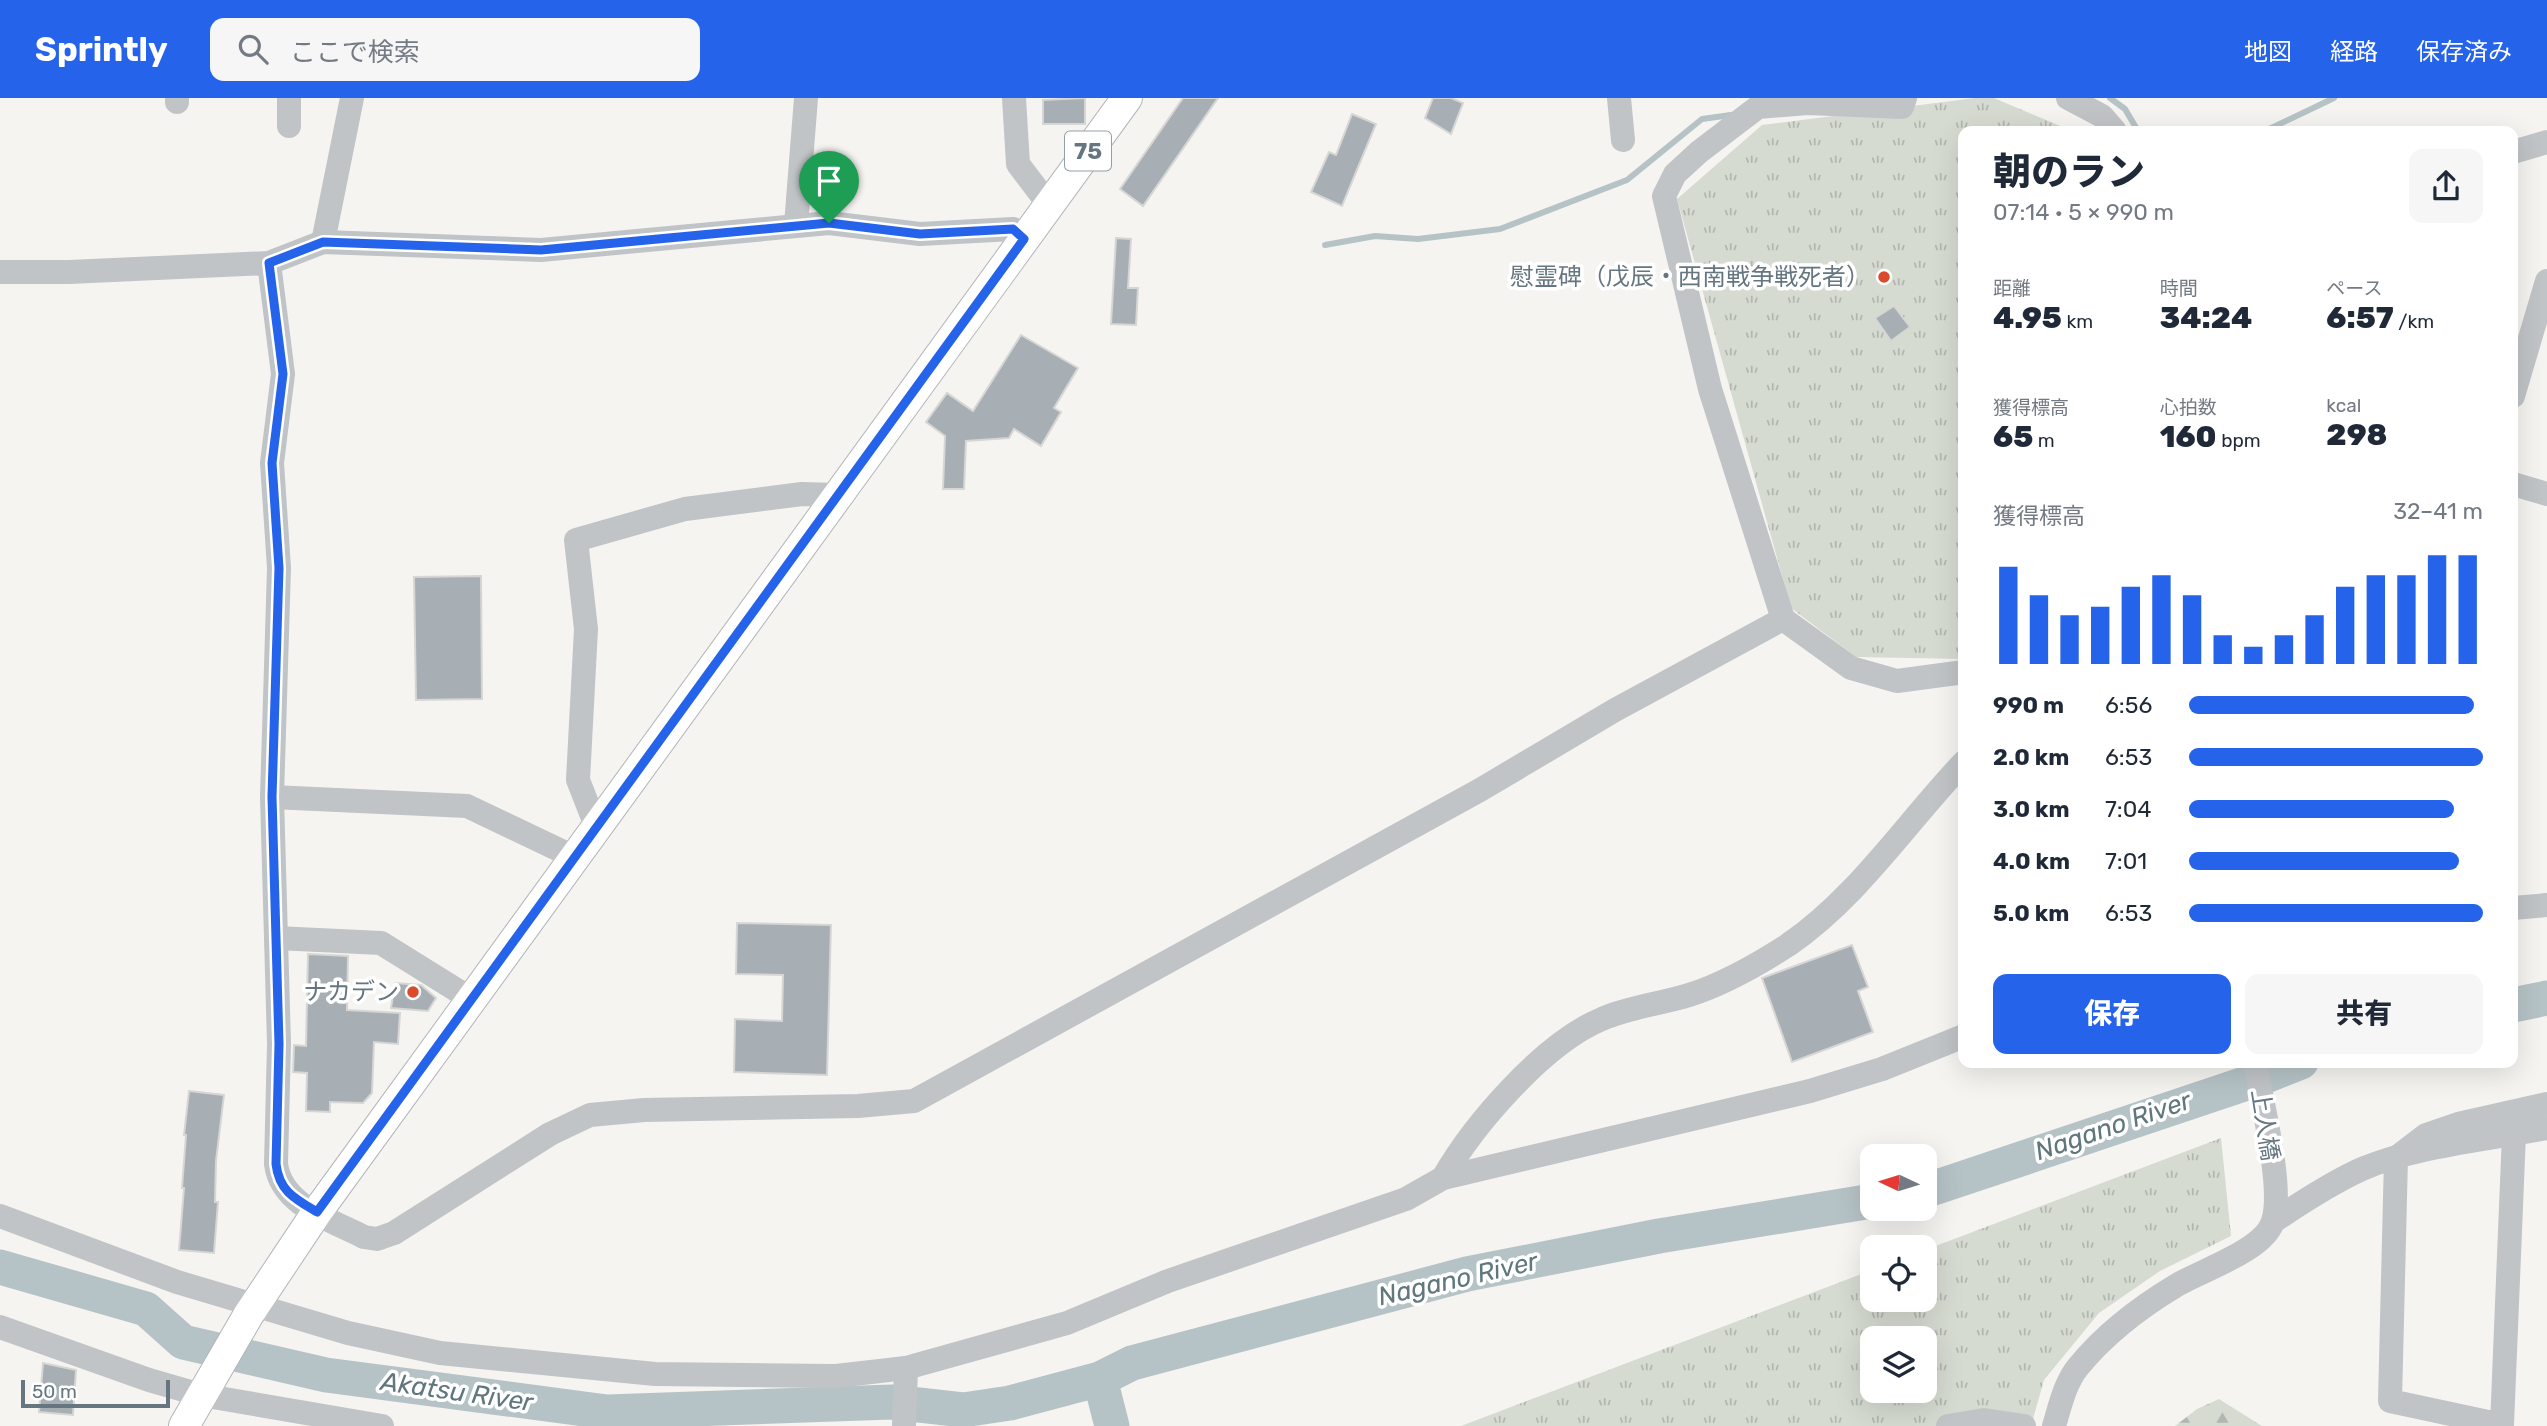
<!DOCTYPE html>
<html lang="ja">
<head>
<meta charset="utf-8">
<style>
  :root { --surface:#fff; --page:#f6f6f7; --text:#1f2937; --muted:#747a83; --accent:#2563eb }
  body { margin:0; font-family:Rubik,"Noto Sans JP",sans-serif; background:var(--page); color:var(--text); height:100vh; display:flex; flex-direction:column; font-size:26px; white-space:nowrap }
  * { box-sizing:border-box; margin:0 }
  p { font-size:23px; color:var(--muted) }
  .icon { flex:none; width:38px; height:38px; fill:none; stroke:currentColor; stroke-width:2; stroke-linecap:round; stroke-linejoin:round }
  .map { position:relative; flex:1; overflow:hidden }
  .details { position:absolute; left:1958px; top:28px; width:560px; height:942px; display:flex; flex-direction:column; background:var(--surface); border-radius:14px; box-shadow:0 7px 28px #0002 }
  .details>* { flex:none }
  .needle { width:46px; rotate:274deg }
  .controls { position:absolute; left:1860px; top:1046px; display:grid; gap:14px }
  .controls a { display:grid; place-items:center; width:77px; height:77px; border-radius:14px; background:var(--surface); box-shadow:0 7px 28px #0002; font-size:35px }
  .scale { position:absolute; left:21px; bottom:18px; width:149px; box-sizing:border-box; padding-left:7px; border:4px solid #657681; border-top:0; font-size:19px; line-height:24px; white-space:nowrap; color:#657681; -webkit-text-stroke:5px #fff; paint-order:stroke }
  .pin { position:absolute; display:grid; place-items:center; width:60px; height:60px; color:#fff; margin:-72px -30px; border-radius:50% 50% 50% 0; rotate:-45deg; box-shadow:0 0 7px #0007 }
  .pin .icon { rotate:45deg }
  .round { display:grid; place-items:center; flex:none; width:74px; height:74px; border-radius:14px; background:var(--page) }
  .overview { display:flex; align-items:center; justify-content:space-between; height:119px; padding:0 35px }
  h1 { font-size:38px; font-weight:800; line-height:52px }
  .figures { display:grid; grid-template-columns:repeat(3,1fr); gap:10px; height:119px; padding:7px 35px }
  .figures div { display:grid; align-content:center }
  .figures b { font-size:30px; font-weight:800 }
  .figures small { font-size:19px; font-weight:400 }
  .figures p { font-size:19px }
  .chart { height:196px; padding:14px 35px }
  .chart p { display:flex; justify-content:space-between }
  .chart svg { width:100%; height:126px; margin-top:7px; stroke:var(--accent); stroke-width:6 }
  .action { display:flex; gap:14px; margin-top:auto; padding:14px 35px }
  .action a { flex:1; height:80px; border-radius:14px; background:var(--accent); color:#fff; font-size:28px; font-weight:800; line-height:80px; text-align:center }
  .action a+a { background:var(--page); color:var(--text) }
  ul { padding:0 35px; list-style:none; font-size:23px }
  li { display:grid; grid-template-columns:112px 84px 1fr; align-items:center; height:52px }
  li i { height:18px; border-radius:9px; background:var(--accent) }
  header { display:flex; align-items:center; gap:42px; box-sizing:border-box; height:98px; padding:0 35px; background:var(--accent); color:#fff }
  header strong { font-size:33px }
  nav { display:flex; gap:38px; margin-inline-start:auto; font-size:24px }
  .search { width:490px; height:63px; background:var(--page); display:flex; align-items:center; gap:18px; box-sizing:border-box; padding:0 24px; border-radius:14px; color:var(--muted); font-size:26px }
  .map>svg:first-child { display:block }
  .forest { fill:url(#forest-firs) }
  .park { fill:url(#park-tufts); fill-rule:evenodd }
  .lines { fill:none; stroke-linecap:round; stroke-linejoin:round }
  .stream { stroke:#b6c3c6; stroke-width:6 }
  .river { stroke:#b6c3c6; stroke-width:35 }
  .building { fill:#a7afb4; stroke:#d6d6d4; stroke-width:2 }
  .major-casing { stroke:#b1b6b9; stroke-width:32 }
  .minor { stroke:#c0c4c7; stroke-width:24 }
  .major { stroke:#fff; stroke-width:30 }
  .route-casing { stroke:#fff; stroke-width:14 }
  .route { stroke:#2563eb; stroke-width:9 }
  .poi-dot { fill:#db4b2b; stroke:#fff; stroke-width:2.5 }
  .labels { text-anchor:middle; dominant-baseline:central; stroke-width:7; stroke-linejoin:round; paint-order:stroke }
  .shield { fill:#fff; stroke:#939fa7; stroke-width:2 }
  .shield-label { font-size:23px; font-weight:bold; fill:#657681 }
  .poi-label { font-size:24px; fill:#657681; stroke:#fff; text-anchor:end }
  .street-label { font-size:24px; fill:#657681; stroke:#fff }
  .water-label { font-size:26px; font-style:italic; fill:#60777e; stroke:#fff }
</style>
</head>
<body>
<header>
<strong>Sprintly</strong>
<div class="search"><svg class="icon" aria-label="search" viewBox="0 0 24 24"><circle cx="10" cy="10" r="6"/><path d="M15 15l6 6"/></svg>ここで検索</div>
<nav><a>地図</a><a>経路</a><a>保存済み</a></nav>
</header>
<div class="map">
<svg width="2547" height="1328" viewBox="0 0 2547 1328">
  <defs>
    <pattern id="forest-firs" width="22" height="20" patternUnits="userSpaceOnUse" patternTransform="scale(1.75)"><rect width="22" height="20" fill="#d6dbd2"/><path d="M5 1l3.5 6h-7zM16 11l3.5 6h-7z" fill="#b1b6b0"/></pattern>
    <pattern id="park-tufts" width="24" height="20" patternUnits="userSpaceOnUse" patternTransform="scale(1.75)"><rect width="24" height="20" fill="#d6dbd2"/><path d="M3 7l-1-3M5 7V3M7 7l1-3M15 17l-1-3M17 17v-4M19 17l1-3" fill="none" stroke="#b1b6b0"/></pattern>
  </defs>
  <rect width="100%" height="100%" fill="#f5f4f1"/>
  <path class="forest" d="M2219,1301L2262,1328H2175L2197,1311Z"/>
  <g class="park">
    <path d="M1975,0H1994L2072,33H1964L1963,561L1856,559L1791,510L1677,101L1762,27Z"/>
    <path d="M2221,1040L2231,1138L2160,1173L2099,1215L2044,1282L2031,1328H1461L1872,1172V1202H1925V1152ZM1872,1241H1925V1293H1872Z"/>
  </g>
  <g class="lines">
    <g class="stream">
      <path d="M2110,0L2125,11L2138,33"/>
      <path d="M2265,33L2334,0"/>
      <path d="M1325,147L1375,138L1418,141L1500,131L1627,82L1702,21L1731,17"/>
    </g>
    <g class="river">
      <path d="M2513,907L2547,900"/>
      <path d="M1925,1093L2253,983L2301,964"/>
      <path d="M0,1169L146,1211L183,1244L326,1277L607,1314L892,1304L963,1312L1010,1305L1100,1281L1132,1265L1467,1176L1659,1138L1872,1103"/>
      <path d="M1100,1281L1112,1328"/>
    </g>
  </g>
  <g class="building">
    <path d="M1085,0V26H1043V2Z"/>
    <path d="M1183,0H1218L1143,108L1120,91Z"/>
    <path d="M1433,0H1451L1463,5L1451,36L1425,20Z"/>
    <path d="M1352,16L1376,26L1342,108L1311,94L1329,54L1336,57Z"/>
    <path d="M1116,140L1131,141L1128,190H1138L1136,227L1111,226Z"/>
    <path d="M1894,208L1910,229L1891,243L1875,220Z"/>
    <path d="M1021,237L1078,270L1054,310L1061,314L1041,348L1014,331L1009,340L966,343L964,391H943L945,338L926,324L947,295L973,313Z"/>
    <path d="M481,478L482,601L416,602L414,479Z"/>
    <path d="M737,825L831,827L827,977L734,974L735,921L782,923L783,877L736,876Z"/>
    <path d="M1852,847L1868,889L1858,893L1873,934L1792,964L1762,880Z"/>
    <path d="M308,856L348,858L347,912L400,915L398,946L374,944L372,995L363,1005L330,1004V1014L306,1013L307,975L293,974L294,947L306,948Z"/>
    <path d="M395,885L421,887L436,900L428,913L391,910Z"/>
    <path d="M189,993L224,997L216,1063L215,1104H218L214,1155L179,1152L184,1090H182L186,1037H184Z"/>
    <path d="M43,1265L76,1272L73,1317L39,1314Z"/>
  </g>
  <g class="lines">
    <g class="major-casing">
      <path id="major" d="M184,1328L249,1216L317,1114L1127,0"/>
    </g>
    <g class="minor">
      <path d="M177,0V4"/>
      <path d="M289,0V28"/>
      <path d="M1014,0L1018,66L1049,107"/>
      <path d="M1619,0L1623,42"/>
      <path d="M1905,0L1902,9L1808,5L1758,9L1699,54L1675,76L1664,98L1710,291L1783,521L1851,570L1897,583L1964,574"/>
      <path d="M2068,0L2102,18L2115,33"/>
      <path d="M2513,54L2547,44"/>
      <path d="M796,127L806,0"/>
      <path d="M323,144L352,0"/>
      <path d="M269,165L283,276L272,365L279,470L272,699L279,946L276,1066C281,1107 331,1122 364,1139L377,1141L394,1135L550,1036L590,1017L644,1012L858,1008L914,1003L1480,692L1615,612L1783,521"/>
      <path d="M0,174H69L269,165L323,144L541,152L829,125L920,136L1013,131L1024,141"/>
      <path d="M2513,298L2547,183"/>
      <path d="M2513,386L2547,396"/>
      <path d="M272,699L467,708L574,759"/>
      <path d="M596,728L578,682L586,531L576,442L685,411L802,396L837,397"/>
      <path d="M2513,810L2547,807"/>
      <path d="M276,840L381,845L471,901"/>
      <path d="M2514,1036L2502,1327L2390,1303L2396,1060L2426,1037L2458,1026L2547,1006"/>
      <path d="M1443,1080C1474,1026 1544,945 1602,921C1629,909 1660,906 1689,897C1724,886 1757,867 1788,847C1858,799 1906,725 1964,664"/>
      <path d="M0,1118L177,1184L348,1235L440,1255L655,1276L836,1278L906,1270L1067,1225L1168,1183L1406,1101L1443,1080L1810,993L1882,971L1964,938"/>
      <path d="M2274,1123C2302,1104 2331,1085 2362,1071C2416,1048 2489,1041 2547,1030"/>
      <path d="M0,1229L149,1282L201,1297L382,1328"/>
      <path d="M904,1328L906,1270"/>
      <path d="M1948,1328L1984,1322L2024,1328"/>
      <path d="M2054,1328C2060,1308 2065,1285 2078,1269C2104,1237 2142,1208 2177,1187C2202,1172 2265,1152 2273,1123C2284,1090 2261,1001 2255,964"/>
    </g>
    <use href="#major" class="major"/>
  </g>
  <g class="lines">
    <g class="route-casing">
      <path id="route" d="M829,125L920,136L1013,131L1024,141L317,1114C295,1101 279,1093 276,1066L279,946L272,699L279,470L272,365L283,276L269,165L323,144L541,152Z"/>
    </g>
    <use href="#route" class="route"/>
  </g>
  <g class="poi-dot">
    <circle cx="1884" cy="179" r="7"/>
    <circle cx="413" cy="894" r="7"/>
  </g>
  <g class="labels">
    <rect class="shield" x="1065" y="33.5" width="46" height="39" rx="5"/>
    <g class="shield-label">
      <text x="1088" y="53">75</text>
    </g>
    <g class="poi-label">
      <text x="1870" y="179">慰霊碑（戊辰・西南戦争戦死者）</text>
      <text x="399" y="894">ナカデン</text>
    </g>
    <g class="street-label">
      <text transform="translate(2265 1027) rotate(81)">上人橋</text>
    </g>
    <g class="water-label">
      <text transform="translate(2113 1028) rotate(-19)">Nagano River</text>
      <text transform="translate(1458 1181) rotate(-13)">Nagano River</text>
      <text transform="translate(457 1294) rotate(8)">Akatsu River</text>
    </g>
  </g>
</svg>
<div class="controls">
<a><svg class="needle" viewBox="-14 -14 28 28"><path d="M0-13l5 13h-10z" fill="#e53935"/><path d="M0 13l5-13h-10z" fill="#747a83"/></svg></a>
<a><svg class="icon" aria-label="locate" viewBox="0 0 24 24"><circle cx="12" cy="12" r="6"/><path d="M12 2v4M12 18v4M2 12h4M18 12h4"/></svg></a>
<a><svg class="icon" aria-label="layers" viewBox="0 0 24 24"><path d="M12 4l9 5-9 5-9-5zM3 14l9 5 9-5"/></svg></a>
</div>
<div class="scale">50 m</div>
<div class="pin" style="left:829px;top:125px;background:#1e9e55"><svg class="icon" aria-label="arrive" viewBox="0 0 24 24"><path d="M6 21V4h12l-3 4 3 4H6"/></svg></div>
<section class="details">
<div class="overview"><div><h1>朝のラン</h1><p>07:14 · 5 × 990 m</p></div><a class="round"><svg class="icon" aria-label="share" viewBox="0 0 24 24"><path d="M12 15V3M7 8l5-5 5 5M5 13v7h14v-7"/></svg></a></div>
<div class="figures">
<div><p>距離</p><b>4.95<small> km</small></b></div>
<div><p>時間</p><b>34:24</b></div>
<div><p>ペース</p><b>6:57<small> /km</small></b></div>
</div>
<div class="figures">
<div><p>獲得標高</p><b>65<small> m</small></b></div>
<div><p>心拍数</p><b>160<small> bpm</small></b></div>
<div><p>kcal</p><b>298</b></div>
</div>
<div class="chart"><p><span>獲得標高</span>32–41 m</p>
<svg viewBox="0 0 160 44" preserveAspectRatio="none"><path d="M5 44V10M15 44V20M25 44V27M35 44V24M45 44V17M55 44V13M65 44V20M75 44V34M85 44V38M95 44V34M105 44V27M115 44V17M125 44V13M135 44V13M145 44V6M155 44V6"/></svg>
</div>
<ul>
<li><b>990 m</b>6:56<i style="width:97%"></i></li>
<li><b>2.0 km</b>6:53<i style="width:100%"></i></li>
<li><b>3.0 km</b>7:04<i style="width:90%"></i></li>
<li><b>4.0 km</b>7:01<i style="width:92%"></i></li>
<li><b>5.0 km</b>6:53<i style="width:100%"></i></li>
</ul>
<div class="action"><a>保存</a><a>共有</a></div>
</section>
</div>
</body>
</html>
